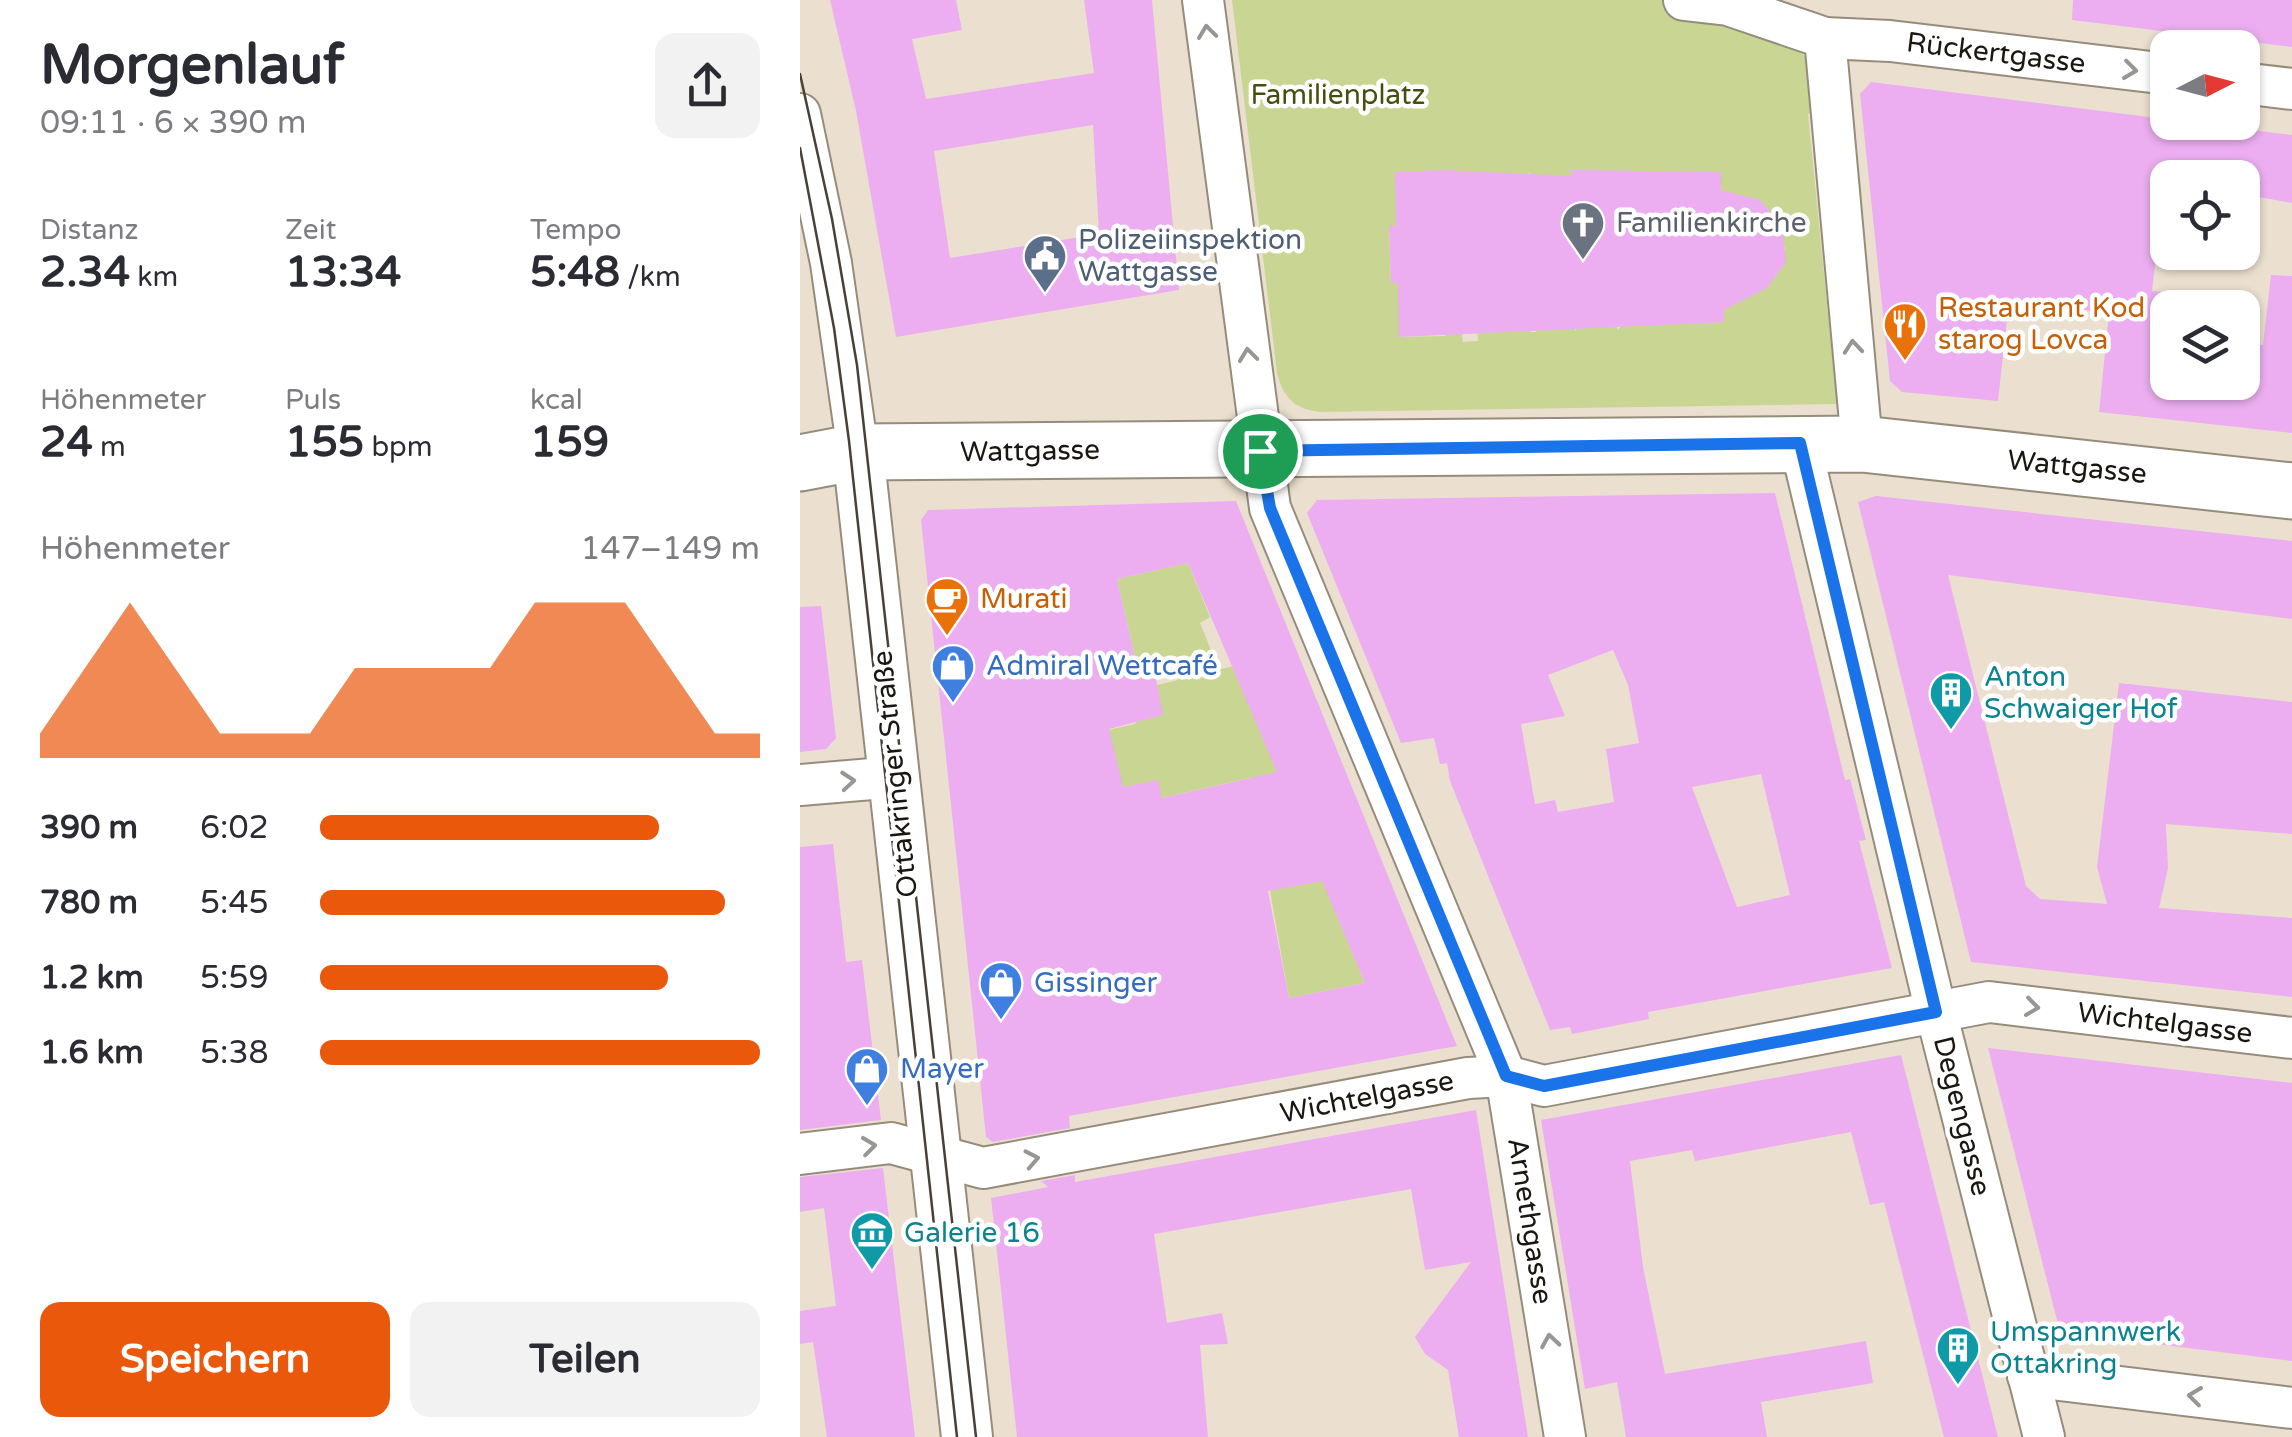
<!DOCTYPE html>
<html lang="de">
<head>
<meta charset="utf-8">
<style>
  :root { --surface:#fff; --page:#f2f2f3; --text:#2b2b33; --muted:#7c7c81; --accent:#ea580c }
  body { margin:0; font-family:"Varela Round",sans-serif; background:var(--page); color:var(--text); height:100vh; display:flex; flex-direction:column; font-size:38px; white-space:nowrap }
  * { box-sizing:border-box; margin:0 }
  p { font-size:32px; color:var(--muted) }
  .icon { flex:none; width:55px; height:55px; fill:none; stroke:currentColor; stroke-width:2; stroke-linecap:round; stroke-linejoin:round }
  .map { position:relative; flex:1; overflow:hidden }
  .details { display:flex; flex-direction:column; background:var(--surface); width:800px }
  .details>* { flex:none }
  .needle { width:65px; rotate:84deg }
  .tools { position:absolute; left:1350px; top:30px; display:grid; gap:20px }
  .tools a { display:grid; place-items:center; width:110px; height:110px; border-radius:20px; background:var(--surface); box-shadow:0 2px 8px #0004; font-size:50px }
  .pin { position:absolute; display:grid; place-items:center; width:85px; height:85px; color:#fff; margin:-42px; border:5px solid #fff; border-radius:50%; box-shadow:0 2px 10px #0007 }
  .round { display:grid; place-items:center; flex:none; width:105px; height:105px; border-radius:20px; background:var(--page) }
  .overview { display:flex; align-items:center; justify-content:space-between; height:170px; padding:0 40px }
  h1 { font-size:55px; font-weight:800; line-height:75px }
  .metrics { display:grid; grid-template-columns:repeat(3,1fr); gap:15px; height:170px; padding:10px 40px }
  .metrics div { display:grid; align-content:center }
  .metrics b { font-size:42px; font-weight:800 }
  .metrics small { font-size:28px; font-weight:400 }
  .metrics p { font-size:28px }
  .chart { height:280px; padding:20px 40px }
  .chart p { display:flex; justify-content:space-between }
  .chart svg { width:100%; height:180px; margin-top:10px; fill:var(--accent); opacity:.7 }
  .action { display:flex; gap:20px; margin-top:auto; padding:20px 40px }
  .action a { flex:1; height:115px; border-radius:20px; background:var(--accent); color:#fff; font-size:40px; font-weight:800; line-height:115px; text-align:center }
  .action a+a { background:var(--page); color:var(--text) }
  ul { padding:0 40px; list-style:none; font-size:32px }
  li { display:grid; grid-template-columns:160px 120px 1fr; align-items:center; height:75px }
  li i { height:25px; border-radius:12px; background:var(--accent) }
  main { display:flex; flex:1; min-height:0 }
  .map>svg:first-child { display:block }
  .green { fill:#c9d693; fill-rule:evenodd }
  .building { fill:#ecaef1; fill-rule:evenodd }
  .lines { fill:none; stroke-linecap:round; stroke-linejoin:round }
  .minor-casing { stroke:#968c7c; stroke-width:44 }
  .tertiary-casing { stroke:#968c7c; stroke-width:54 }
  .secondary-casing { stroke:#968c7c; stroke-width:59 }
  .minor { stroke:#fff; stroke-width:40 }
  .tertiary { stroke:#fff; stroke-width:50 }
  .secondary { stroke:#fff; stroke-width:55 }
  .tram { stroke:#474139; stroke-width:2.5 }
  .oneway { stroke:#989693 }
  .route-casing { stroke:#fff; stroke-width:20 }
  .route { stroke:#1a73e8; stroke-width:12 }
  .labels { text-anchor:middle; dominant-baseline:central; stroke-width:9; stroke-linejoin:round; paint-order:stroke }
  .street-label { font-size:28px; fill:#1a1610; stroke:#fff }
  .park-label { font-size:28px; fill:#464f0f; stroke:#fff }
  .worship-label { font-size:28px; fill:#5b616d; stroke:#fff; text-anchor:start }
  .service-label { font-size:28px; fill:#4e5e75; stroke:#fff; text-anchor:start }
  .food-label { font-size:28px; fill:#c56008; stroke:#fff; text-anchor:start }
  .shop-label { font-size:28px; fill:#366cbe; stroke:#fff; text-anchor:start }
  .culture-label { font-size:28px; fill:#0d838f; stroke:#fff; text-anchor:start }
</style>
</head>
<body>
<main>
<section class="details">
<div class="overview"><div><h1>Morgenlauf</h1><p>09:11 · 6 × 390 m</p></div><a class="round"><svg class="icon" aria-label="share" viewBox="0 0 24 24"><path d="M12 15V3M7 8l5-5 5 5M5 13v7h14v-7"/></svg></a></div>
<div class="metrics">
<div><p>Distanz</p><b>2.34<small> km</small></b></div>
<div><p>Zeit</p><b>13:34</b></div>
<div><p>Tempo</p><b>5:48<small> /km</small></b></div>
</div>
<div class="metrics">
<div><p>Höhenmeter</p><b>24<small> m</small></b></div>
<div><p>Puls</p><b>155<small> bpm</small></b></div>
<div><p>kcal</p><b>159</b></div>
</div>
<div class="chart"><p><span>Höhenmeter</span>147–149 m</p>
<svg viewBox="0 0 160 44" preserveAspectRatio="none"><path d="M0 44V38L10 22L20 6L30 22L40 38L50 38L60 38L70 22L80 22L90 22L100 22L110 6L120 6L130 6L140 22L150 38L160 38V44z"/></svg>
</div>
<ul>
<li><b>390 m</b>6:02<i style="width:77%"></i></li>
<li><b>780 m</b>5:45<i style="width:92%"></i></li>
<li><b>1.2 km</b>5:59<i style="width:79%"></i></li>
<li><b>1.6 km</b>5:38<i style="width:100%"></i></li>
</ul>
<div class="action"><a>Speichern</a><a>Teilen</a></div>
</section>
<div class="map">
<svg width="1492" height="1437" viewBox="0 0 1492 1437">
  <rect width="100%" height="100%" fill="#ebe0cf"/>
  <g class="green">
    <path d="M432,0H911C924,9 937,20 951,26C1002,49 1013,48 1019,108L1008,114L1037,404L521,412C496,410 483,398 477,373ZM771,170L814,175L818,170L819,174L920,172L922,200L975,217L972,220L985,248L976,276L923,295L924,322L822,324L818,330L816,324H780L775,331V325L737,326L736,332H731V326L692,333L677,327L678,341L663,342L661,328H646L645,336L599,337L600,283H591L589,227L599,226L596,172L728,177L729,172L733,177L771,176Z"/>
    <path d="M388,563L410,617L400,623L411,650L408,658L413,671L434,666L565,983L489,998L450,778L362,798L189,756L335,724L357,685L378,680L372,658L337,667L317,579Z"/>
  </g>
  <g class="building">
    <path d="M30,0H156L162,30L112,39L126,99L294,73L284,0H352L379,290L96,337L56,111ZM293,125L299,234L150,258L134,151Z"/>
    <path d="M1273,0H1492V47L1272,20Z"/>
    <path d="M1071,82L1492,135V203L1442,194V178H1368V208L1362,207L1352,291L1364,292L1359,333L1368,334V382H1442V342L1463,345L1471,275L1492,276V433L1299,412L1309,313L1209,301L1198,401L1102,392L1090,381L1060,94Z"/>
    <path d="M643,170L771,176V170L921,172V190L960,200L982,225L986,262L967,288L924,310V322L599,337L598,283H591L589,226H596L595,172Z"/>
    <path d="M975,493L1045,780L1050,779L1066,840L1059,841L1092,968L848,1012L849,1019L772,1034L770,1027L750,1030L650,781L647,763L640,764L634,738L601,743L507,513L517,500ZM813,650L828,685L839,743L806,749L814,802L758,812L755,800L735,804L721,724L765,716L748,675ZM961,774L990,895L937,907L892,787Z"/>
    <path d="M1076,496L1492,541V619L1148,575L1226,886L1240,899L1307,904L1297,867L1319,683L1492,702V834L1366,824L1368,868L1359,908L1492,918V997L1171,962L1058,502Z"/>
    <path d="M436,501L657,1046L269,1116L270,1128L193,1142L186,1137L121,520L128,510ZM388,563L477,772L362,798L358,780L323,787L309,729L363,715L353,663L337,667L317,579ZM522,881L565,983L489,998L468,891Z"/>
    <path d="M21,606L36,738L26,749L0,752V607Z"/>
    <path d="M33,844L46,962L62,960L81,1120L0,1130V847Z"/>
    <path d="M1188,1048L1492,1083V1361L1260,1332Z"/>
    <path d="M1101,1055L1198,1437H1144L1084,1202L1070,1205L1051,1132L895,1161L892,1150L830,1161L843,1267L865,1374L1066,1341L1073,1383L961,1402L967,1437H826L817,1382L785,1389L741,1120Z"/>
    <path d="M676,1110L728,1437H659L648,1370L625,1354L615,1337L671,1262L625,1270L611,1189L354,1234L367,1323L422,1313L428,1344L400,1345L408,1437H217L191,1198L248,1187L241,1181L275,1175V1182Z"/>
    <path d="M83,1168L115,1437H27L13,1342L0,1344V1311L36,1306L24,1208L0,1212V1177Z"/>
  </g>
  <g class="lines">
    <g class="minor-casing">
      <g id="minor">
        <path d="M403,0L470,508L706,1076L765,1437"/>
        <path d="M884,0L928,5L1025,38L1090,41L1368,74"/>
        <path d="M1025,38L1062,444"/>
        <path d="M1442,83L1492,89"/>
        <path d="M0,114L31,263L58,452"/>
        <path d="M1000,443L1136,1012L1244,1437"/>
        <path d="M0,785L96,777"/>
        <path d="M0,1154L91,1143L183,1168L668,1078L706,1076L744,1086L1189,1002L1492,1038"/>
        <path d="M1228,1376L1492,1408"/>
      </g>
    </g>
    <g class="tertiary-casing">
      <path id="tertiary" d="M58,452L167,1437"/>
    </g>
    <g class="secondary-casing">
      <path id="secondary" d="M0,463L58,452L1062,444L1492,491"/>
    </g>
    <use href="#minor" class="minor"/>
    <use href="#tertiary" class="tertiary"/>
    <use href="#secondary" class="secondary"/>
    <g class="tram">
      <path d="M0,74L32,219L57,365L176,1437"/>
      <path d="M0,148L34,328L49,441L157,1437"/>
    </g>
  </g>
  <defs><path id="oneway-chevron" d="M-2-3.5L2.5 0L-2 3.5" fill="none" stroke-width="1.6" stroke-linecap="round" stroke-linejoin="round" transform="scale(2.5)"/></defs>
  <g class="oneway">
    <use href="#oneway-chevron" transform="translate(407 32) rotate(-97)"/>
    <use href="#oneway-chevron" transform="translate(1330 70) rotate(7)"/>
    <use href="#oneway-chevron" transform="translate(1053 347) rotate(-95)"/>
    <use href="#oneway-chevron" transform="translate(448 355) rotate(-97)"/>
    <use href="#oneway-chevron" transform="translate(48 781) rotate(-5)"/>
    <use href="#oneway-chevron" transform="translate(1232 1007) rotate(7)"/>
    <use href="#oneway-chevron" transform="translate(69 1146) rotate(-7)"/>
    <use href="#oneway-chevron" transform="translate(232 1159) rotate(-11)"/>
    <use href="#oneway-chevron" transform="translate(750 1341) rotate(-99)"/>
    <use href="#oneway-chevron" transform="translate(1395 1396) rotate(-173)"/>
  </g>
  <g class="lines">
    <g class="route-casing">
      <path id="route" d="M1000,443L1136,1012L744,1086L706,1076L470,508L460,451Z"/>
    </g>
    <use href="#route" class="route"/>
  </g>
  <defs>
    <g id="church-pin" transform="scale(2.25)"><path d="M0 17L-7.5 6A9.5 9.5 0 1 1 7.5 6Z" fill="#6b7280" stroke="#fff"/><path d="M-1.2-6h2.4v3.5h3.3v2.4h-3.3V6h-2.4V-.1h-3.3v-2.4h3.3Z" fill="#fff"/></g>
    <g id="civic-pin" transform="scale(2.25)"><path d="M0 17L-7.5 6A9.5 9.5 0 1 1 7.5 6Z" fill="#5c6f8a" stroke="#fff"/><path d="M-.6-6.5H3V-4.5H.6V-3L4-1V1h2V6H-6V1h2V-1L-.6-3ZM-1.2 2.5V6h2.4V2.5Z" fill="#fff"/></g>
    <g id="restaurant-pin" transform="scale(2.25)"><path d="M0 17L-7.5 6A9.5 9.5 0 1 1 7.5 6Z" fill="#e8710a" stroke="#fff"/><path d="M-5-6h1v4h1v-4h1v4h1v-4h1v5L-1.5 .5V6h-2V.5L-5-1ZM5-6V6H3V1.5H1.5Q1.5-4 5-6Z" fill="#fff"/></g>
    <g id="cafe-pin" transform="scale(2.25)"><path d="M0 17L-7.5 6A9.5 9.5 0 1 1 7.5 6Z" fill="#e8710a" stroke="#fff"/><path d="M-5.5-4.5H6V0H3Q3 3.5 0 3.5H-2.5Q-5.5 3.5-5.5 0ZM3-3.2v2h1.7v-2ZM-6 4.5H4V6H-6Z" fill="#fff"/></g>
    <g id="shop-pin" transform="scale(2.25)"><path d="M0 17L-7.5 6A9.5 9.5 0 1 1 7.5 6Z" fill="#3f7fe0" stroke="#fff"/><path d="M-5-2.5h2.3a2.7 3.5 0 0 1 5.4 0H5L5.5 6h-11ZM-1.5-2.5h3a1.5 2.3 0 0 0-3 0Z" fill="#fff"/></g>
    <g id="building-pin" transform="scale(2.25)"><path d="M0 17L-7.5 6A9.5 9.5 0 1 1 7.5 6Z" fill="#0f9aa8" stroke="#fff"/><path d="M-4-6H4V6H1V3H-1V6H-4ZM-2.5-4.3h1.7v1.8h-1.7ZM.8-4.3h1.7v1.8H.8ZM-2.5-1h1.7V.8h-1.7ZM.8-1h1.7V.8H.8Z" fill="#fff"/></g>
    <g id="museum-pin" transform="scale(2.25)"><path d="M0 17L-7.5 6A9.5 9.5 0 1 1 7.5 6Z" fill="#0f9aa8" stroke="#fff"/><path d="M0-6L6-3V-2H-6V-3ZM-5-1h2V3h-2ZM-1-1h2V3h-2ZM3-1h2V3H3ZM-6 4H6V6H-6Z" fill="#fff"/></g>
  </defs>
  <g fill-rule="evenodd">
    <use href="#church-pin" x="783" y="223"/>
    <use href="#civic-pin" x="245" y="256"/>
    <use href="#restaurant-pin" x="1105" y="324"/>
    <use href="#cafe-pin" x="147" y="599"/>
    <use href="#shop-pin" x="153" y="666"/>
    <use href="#building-pin" x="1151" y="693"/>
    <use href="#shop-pin" x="201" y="983"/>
    <use href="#shop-pin" x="67" y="1069"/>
    <use href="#museum-pin" x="72" y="1233"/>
    <use href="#building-pin" x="1158" y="1348"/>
  </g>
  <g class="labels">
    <g class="street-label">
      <text transform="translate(1196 53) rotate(7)">Rückertgasse</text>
      <text transform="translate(230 451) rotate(-1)">Wattgasse</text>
      <text transform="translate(1277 467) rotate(6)">Wattgasse</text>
      <text transform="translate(95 774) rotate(-96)">Ottakringer Straße</text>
      <text transform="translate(1365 1023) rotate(7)">Wichtelgasse</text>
      <text transform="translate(567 1097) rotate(-11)">Wichtelgasse</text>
      <text transform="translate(1162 1116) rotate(76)">Degengasse</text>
      <text transform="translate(730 1221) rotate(81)">Arnethgasse</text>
    </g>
    <g class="park-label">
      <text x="538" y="95">Familienplatz</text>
    </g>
    <g class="worship-label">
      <text x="816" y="223">Familienkirche</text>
    </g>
    <g class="service-label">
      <text x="278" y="240">Polizeiinspektion<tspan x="278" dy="32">Wattgasse</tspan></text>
    </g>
    <g class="food-label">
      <text x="1138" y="308">Restaurant Kod<tspan x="1138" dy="32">starog Lovca</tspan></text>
      <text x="180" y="599">Murati</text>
    </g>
    <g class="shop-label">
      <text x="186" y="666">Admiral Wettcafé</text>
      <text x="234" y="983">Gissinger</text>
      <text x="100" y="1069">Mayer</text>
    </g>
    <g class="culture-label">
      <text x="1184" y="677">Anton<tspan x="1184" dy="32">Schwaiger Hof</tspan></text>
      <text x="104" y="1233">Galerie 16</text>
      <text x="1190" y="1332">Umspannwerk<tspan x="1190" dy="32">Ottakring</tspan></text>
    </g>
  </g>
</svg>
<div class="tools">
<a><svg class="needle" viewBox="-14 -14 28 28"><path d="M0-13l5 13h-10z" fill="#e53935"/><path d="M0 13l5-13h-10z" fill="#7c7c81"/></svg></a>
<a><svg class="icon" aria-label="locate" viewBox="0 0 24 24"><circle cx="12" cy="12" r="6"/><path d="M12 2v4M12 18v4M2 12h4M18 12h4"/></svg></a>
<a><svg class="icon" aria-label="layers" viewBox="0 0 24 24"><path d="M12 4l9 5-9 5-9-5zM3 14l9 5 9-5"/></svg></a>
</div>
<div class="pin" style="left:460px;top:451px;background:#1e9e55"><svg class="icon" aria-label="arrive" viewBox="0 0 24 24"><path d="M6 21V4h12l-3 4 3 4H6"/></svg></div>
</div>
</main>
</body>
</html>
